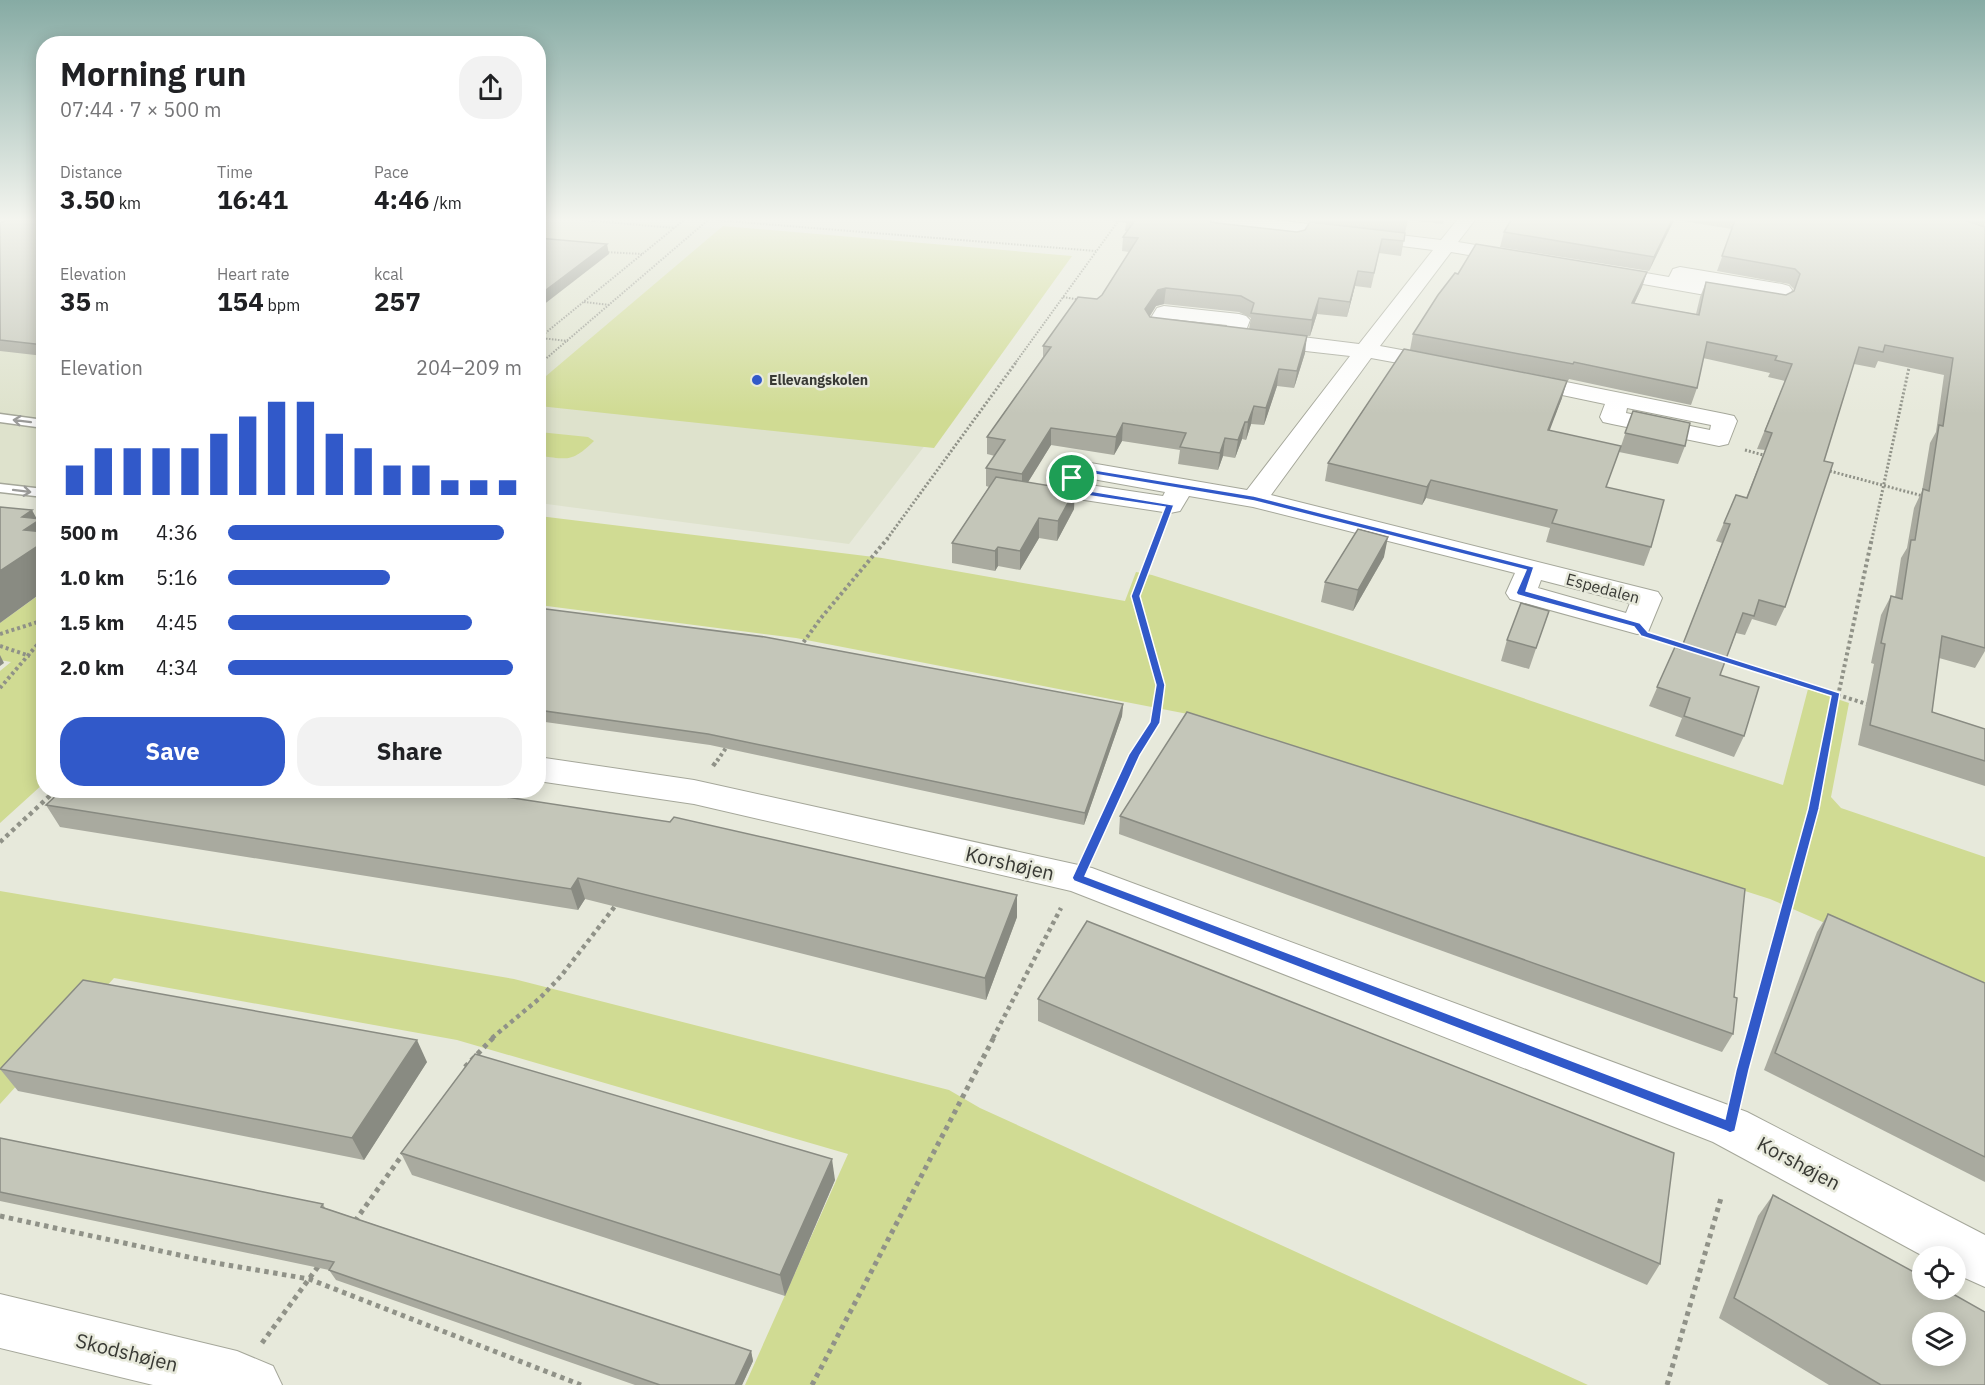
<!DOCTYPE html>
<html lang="en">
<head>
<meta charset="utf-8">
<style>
  :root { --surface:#fff; --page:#f2f2f2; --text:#202124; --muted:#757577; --accent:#3159c9 }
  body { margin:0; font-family:"IBM Plex Sans",sans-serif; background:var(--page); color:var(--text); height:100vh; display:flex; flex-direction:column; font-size:22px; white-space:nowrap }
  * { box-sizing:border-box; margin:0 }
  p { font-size:20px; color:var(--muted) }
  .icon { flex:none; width:33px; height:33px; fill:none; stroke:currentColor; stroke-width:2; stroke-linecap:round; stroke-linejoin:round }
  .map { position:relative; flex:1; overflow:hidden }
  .drawer { position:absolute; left:36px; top:36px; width:510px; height:762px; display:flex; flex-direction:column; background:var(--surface); border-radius:24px; box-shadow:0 3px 15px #0003 }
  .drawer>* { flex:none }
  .buttons { position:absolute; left:1912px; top:1246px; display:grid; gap:12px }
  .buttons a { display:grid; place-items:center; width:54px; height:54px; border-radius:50%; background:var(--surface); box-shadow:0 3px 15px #0003; font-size:30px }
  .pin { position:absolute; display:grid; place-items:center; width:51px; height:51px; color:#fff; margin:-26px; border:3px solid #fff; border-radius:50%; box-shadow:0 2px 6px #0007 }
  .round { display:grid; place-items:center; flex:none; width:63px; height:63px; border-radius:24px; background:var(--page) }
  .summary { display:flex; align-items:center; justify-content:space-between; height:102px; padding:0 24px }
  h1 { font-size:33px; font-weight:700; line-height:45px }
  .stats { display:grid; grid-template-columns:repeat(3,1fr); gap:9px; height:102px; padding:6px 24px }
  .stats div { display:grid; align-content:center }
  .stats b { font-size:26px; font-weight:700 }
  .stats small { font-size:16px; font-weight:400 }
  .stats p { font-size:16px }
  .chart { height:168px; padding:12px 24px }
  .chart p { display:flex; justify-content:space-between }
  .chart svg { width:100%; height:108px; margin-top:6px; stroke:var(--accent); stroke-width:6 }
  .cta { display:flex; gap:12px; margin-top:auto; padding:12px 24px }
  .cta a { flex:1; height:69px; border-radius:24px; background:var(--accent); color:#fff; font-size:24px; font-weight:700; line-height:69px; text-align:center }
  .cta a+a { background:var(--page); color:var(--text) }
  ul { padding:0 24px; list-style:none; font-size:20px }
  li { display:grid; grid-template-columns:96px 72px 1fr; align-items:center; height:45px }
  li i { height:15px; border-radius:8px; background:var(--accent) }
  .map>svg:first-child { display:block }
  .built { fill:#dee2cc }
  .green { fill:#d0db93 }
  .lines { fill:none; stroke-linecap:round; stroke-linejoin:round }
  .service-casing { stroke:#a5a79a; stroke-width:3 }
  .minor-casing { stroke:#a5a79a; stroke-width:2 }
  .path-far4 { stroke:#909288; stroke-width:2; stroke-dasharray:1.5 1.5; stroke-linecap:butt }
  .path-far3 { stroke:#909288; stroke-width:3; stroke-dasharray:2 2; stroke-linecap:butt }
  .path-far2 { stroke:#909288; stroke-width:4; stroke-dasharray:3 3; stroke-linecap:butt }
  .path-far1 { stroke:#909288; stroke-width:4.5; stroke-dasharray:4 4; stroke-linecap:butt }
  .path { stroke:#909288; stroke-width:5; stroke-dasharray:4.5 4.5; stroke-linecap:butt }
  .service { fill:#fff; fill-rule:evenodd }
  .minor { fill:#fff; fill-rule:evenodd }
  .wall { fill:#a9aa9f }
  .shaded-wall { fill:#898b82 }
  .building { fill:#c4c6b9; stroke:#898b82; stroke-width:1.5; fill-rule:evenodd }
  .oneway { stroke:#9c9c9a }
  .route { fill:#3159c9; stroke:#fff; stroke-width:1.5; fill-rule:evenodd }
  .poi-dot { fill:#3159c9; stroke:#e7e9db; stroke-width:2 }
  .labels { text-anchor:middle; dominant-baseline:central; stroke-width:5; stroke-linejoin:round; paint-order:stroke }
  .far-poi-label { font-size:14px; font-weight:bold; fill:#383934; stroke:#e7e9db; text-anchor:start }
  .street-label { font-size:16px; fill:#383934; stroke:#e7e9db }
  .near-street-label { font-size:20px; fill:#383934; stroke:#e7e9db }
</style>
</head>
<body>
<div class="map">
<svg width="1985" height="1385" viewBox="0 0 1985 1385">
  <rect width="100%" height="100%" fill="#e7e9db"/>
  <g class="built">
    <path d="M539,220H619L1070,257L849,544L539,503Z"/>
    <path d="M43,285V497L0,492V305Z"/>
  </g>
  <g class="green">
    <path d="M723,226L1072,256L934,448L539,406V382Z"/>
    <path d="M539,432L588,437L594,441C571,463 569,459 539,456Z"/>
    <path d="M539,516L882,558L1125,601L1136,572L1152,575C1364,641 1572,717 1783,785L1808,689L1849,703L1831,797L1841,808L1985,857V993L1770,899L1193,715L796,638L539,605Z"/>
    <path d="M43,592V784L0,823V671L11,662L0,660V623Z"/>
    <path d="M0,891L514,979L949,1090L980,1108L1588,1385H745L848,1154L457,1040L114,978L0,1104Z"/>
  </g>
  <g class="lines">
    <g class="service-casing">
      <g id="service">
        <path d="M0,414L44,420V428L0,422Z"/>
        <path d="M0,484L44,489V497L0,492Z"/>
      </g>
    </g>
    <g class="minor-casing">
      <g id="minor">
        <path d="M1212,220H1276L1441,240L1457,220H1475L1458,242L1523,253L1526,257L1523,261L1516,263L1451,252L1380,346L1450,359L1453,364L1450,369L1442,371L1371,358L1271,495L1658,592L1662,598L1648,632L1637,634L1510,599L1506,593L1515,573L1253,507L1189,496L1180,511L1170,513L1058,496L1054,490L1070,464L1079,461L1247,490L1350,356L1261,346L1253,344L1250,339L1253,334L1261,332L1359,344L1433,250L1307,234L1302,242L1295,244L1216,235L1210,234L1207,230ZM1087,478L1165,492L1163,496L1083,484ZM1541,580L1630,603L1626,613L1538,588Z"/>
        <path d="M1599,265L1669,277L1673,269L1680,267L1782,284L1789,286L1792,290L1786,306L1779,308L1592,275L1589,271L1592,267Z"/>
        <path d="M1164,306L1239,314L1246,316L1250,320L1242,341L1234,342L1226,341L1223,336L1227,325L1171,319L1170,321L1200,326L1203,331L1200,336L1192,337L1149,331L1146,326L1157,308Z"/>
        <path d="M1522,373L1725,414L1734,416L1737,421L1728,444L1719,446L1612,424L1603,422L1600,417L1605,404L1514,385L1510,380L1514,375ZM1627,408L1711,425L1710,430L1626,413Z"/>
        <path d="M538,757L694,780L1092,868L1747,1112L1985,1235V1287L1956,1274V1257H1925L1713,1142L1071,891L694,804L538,781Z"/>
        <path d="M0,1294L237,1351L273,1366L282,1385H153L0,1348Z"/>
      </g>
    </g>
    <g class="path-far4">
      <path d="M582,220L675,228"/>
      <path d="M715,220L1096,251"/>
      <path d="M605,252L642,254"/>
      <path d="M1063,297L1080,300"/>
      <path d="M584,302L610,305"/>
      <path d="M540,338L568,341"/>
      <path d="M538,339L684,220"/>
      <path d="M542,362L708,220"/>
      <path d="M1016,362L1119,220"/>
    </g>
    <g class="path-far3">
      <path d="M538,366L544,361"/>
      <path d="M1745,450L1767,456"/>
      <path d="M1826,470L1923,496"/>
      <path d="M887,539L1017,361"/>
      <path d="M1157,539L1160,531"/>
      <path d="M1872,539L1910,363"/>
    </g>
    <g class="path-far2">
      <path d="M0,634L44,620"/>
      <path d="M1666,640L1684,646"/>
      <path d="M0,646L30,656"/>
      <path d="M800,647L821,618L888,538"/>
      <path d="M1723,659L1870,705"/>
      <path d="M0,688L44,637"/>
      <path d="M717,761L728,745"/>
      <path d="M1132,761L1155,723L1160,685L1135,596L1157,538"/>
      <path d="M1824,761L1872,538"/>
    </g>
    <g class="path-far1">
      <path d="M713,766L718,759"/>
      <path d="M0,842L56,790"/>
      <path d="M1092,848L1133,759"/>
      <path d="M492,1038L540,998L561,976L616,905"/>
      <path d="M993,1038L1061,908"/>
      <path d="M1752,1038L1813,809L1824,759"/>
    </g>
    <g class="path">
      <path d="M465,1067L494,1037"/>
      <path d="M1739,1088L1753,1037"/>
      <path d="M0,1216L216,1263L309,1279L581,1385"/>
      <path d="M355,1221L405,1151"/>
      <path d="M262,1343L320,1264"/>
      <path d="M812,1385L994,1037"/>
      <path d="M1667,1385L1721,1198"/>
    </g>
    <use href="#service" class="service"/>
    <use href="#minor" class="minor"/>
  </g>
  <g class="wall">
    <path d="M44,220V356L0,351V223Z"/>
    <path d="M1101,220H1210L1211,222L1297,232L1405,233L1401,256L1379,253L1371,288L1355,286L1347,317L1317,314L1310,336L1249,329L1251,318L1239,312L1164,304L1156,306L1150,316V317L1305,353L1294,388L1277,386L1264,425L1251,424L1246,440L1242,439L1235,458L1223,456L1218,470L1178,464L1180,450L1122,441L1114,455L1051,445L1028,482L1074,509L1057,541L1039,538L1020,570L998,566L995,571L952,563V543L989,487L986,486V468L995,456L987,454V437L1043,357V346L1102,295L1129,252L1122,251L1123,237L1127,231H1125L1126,223Z"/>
    <path d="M1297,220H1408L1405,233Z"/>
    <path d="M1408,220H1444L1443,224Z"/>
    <path d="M1511,220H1674L1649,271L1500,247L1504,232Z"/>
    <path d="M1676,220H1985V651L1975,668L1939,658L1932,712L1985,729V786L1858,745L1874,664L1871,663L1881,615L1891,596L1895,597L1901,558L1907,548L1914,508L1922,491L1930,443L1936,432L1944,375L1878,361L1875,368L1854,364L1824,461L1785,607L1776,626L1752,619L1745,635L1736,633L1720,675L1744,736L1734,757L1675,736L1682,718L1649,706L1675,647L1681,649L1722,543L1716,541L1736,495L1746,498L1765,450L1757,449L1785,381L1768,377L1770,373L1703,358L1697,388L1691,405L1569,379L1568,381L1410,350L1413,334L1458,274L1647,272L1642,287L1634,304L1696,314L1700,297L1706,282L1786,295L1793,292L1794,289L1789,284L1717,271L1732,229Z"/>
    <path d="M1562,398L1549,430L1606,487L1651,547L1644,566L1546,542L1550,528L1426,498L1422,505L1325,481L1328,463Z"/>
    <path d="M1633,411L1685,446L1678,464L1619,452Z"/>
    <path d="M1384,557L1353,611L1321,602L1325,582Z"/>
    <path d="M538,608L1123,704L1122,716L1084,825L710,745L538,721Z"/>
    <path d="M1549,611L1529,669L1501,661L1507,640Z"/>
    <path d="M46,805L670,822L1017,895V917L986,1000L585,899L578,910L60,827Z"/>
    <path d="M1120,816L1734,997L1733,1034L1722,1052L1119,834Z"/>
    <path d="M1828,914L1985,983V1182L1764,1070L1817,932Z"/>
    <path d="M1038,999L1660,1264L1647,1285L1038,1021Z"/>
    <path d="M427,1062L364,1160L18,1091L0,1069Z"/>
    <path d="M0,1138L323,1204L325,1208L751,1351L753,1361L742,1385H635L336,1280L329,1270L0,1201Z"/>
    <path d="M401,1153L835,1180L785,1296L412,1175Z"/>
    <path d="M1773,1195L1985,1385H1829L1719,1318L1758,1216Z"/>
  </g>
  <g class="shaded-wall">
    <path d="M1672,220H1674L1649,271L1654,257Z"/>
    <path d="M607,244L609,254L538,309V296Z"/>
    <path d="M1358,271L1355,286L1347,317L1350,302Z"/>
    <path d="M1647,272L1642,287L1627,319L1632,303Z"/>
    <path d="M1166,288L1164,304L1156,306L1144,325L1145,309L1158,290Z"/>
    <path d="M1319,298L1317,314L1310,336L1312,320Z"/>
    <path d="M1307,336L1305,353L1294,388L1297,371Z"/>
    <path d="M1279,369L1277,386L1264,425L1266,408Z"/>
    <path d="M1567,381L1562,398L1543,448L1548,430Z"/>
    <path d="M1254,406L1251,424L1246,440L1248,422Z"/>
    <path d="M1245,422L1242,439L1235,458L1238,440Z"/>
    <path d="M1123,423L1122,441L1114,455L1116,437Z"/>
    <path d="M1051,428V445L1022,492V474Z"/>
    <path d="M1225,438L1223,456L1218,470L1220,453Z"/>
    <path d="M1431,480L1426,498L1422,505L1427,487Z"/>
    <path d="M1075,490L1074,509L1057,541L1058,521Z"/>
    <path d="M32,510L38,521L41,519L44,524V591L0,623V571L24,530L22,517Z"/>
    <path d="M1039,518V538L1020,570V551Z"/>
    <path d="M1388,537L1384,557L1353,611L1358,590Z"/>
    <path d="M998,547V566L995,571V551Z"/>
    <path d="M0,655L4,663L0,666Z"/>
    <path d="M1123,704L1122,716L1084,825L1085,813Z"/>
    <path d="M578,878L585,899L578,910L571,889Z"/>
    <path d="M1017,895V917L986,1000L985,978Z"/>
    <path d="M417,1040L427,1062L364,1160L352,1138Z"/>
    <path d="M832,1159L835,1180L785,1296L780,1275Z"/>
    <path d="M751,1351L753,1361L742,1385H735Z"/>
  </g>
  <g class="building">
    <path d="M7,220H44V345L0,340V223Z"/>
    <path d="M1135,220H1210L1211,222L1217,223L1297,232L1305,230L1310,222L1405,233L1404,241L1382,239L1374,273L1358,271L1350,302L1319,298L1312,320L1251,313L1254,303L1241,296L1166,288L1158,290L1145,309L1150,317L1307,336L1297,371L1279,369L1266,408L1254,406L1248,422H1245L1238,440L1225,438L1220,453L1180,447L1186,433L1123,423L1116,437L1051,428L1022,474L986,468L1005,440L987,437L1051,347L1043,346L1078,297L1097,299L1102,295L1138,238L1123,237Z"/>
    <path d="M1511,220H1672L1654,257L1504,232Z"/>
    <path d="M1735,220H1964L1985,227V648L1942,636L1932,712L1985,729V761L1870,725L1885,644L1881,643L1891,596L1902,599L1911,540H1915L1923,489L1929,491L1939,425L1943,426L1953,358L1885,345L1883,352L1859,347L1824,461L1833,463L1785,607L1759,600L1754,616L1743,613L1720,675L1759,687L1744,736L1684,716L1690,698L1657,687L1675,647L1681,649L1730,524L1724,523L1736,495L1747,498L1772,433L1765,431L1792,364L1775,360L1777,356L1707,342L1697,388L1574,362L1573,364L1413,334L1438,295L1455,273L1458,274L1476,244L1647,272L1632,303L1699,315L1706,282L1786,295L1794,291L1800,274L1795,269L1722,256Z"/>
    <path d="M538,238L607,244L538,296Z"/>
    <path d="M1404,349L1567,381L1548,430L1621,446L1606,487L1664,500L1651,547L1552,523L1557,510L1431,480L1427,487L1328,463Z"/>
    <path d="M1633,411L1690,423L1685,446L1625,433Z"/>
    <path d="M996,477L1075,490L1058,521L1039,518L1020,551L998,547L995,551L952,543Z"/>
    <path d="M0,507L32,510L22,517L41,519L24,530L44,532V542L0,571Z"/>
    <path d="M1358,529L1388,537L1358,590L1325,582Z"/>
    <path d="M1521,603L1549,611L1536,648L1507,640Z"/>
    <path d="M538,608L765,637L1123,704L1085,813L708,734L538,710Z"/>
    <path d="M1187,712L1745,889L1734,997L1737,998L1733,1034L1120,816Z"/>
    <path d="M62,790H460L670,822L674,817L1017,895L985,978L578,878L571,889L46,805Z"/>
    <path d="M1828,914L1985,983V1157L1775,1053Z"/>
    <path d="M1087,921L1674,1153L1660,1264L1038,999Z"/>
    <path d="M83,980L417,1040L352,1138L0,1069Z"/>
    <path d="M475,1054L832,1159L780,1275L401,1153Z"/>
    <path d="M0,1138L323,1204L321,1207L751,1351L735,1385H660L329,1270L334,1262L0,1192Z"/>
    <path d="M1773,1195L1923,1277V1290H1946L1985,1312V1385H1881L1734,1298ZM1923,1323H1956V1356H1923Z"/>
  </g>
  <defs><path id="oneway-shaft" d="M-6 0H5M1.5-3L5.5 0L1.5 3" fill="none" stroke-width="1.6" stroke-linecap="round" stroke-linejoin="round" transform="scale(1.5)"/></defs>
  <g class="oneway">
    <use href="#oneway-shaft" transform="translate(22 421) rotate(-173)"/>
    <use href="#oneway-shaft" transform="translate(22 491) rotate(7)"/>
  </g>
  <linearGradient id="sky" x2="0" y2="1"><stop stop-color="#86aba4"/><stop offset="0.53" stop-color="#f4f5ef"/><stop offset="1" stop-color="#f4f5ef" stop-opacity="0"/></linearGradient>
  <rect width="1985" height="414" fill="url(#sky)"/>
  <path class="route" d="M1077,467L1254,496L1534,567L1526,591L1640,623L1648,632L1840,693L1819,809L1749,1070L1735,1131L1730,1133L1726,1131L1074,881L1072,878L1129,754L1150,722L1156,685L1131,596L1165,507L1064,492L1068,478ZM1081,472L1254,501L1526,570L1516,593L1518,595L1634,627L1641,636L1831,696L1808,809L1736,1070L1725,1119L1085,876L1140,755L1160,723L1165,685L1140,596L1174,505L1072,488Z"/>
  <circle class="poi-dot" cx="757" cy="380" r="6"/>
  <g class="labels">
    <g class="far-poi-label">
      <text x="769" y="380">Ellevangskolen</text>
    </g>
    <g class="street-label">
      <text transform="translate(1603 588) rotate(15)">Espedalen</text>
    </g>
    <g class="near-street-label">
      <text transform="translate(1010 863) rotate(13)">Korshøjen</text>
      <text transform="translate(1799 1163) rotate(28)">Korshøjen</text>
      <text transform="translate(127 1352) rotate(14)">Skodshøjen</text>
    </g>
  </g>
</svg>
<div class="buttons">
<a><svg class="icon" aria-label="locate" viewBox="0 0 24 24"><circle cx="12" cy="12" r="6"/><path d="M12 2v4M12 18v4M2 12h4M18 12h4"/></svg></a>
<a><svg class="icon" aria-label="layers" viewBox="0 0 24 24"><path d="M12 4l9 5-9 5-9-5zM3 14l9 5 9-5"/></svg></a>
</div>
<div class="pin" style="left:1072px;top:478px;background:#1e9e55"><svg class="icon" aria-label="arrive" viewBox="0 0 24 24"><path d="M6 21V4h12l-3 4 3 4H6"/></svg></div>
<section class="drawer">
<div class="summary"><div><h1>Morning run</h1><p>07:44 · 7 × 500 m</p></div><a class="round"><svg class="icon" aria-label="share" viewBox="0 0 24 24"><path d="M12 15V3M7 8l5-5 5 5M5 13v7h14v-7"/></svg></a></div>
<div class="stats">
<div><p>Distance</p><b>3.50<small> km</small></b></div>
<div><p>Time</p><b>16:41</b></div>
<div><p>Pace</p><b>4:46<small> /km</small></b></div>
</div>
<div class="stats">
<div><p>Elevation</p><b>35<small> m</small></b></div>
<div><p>Heart rate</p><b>154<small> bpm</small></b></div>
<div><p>kcal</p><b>257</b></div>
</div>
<div class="chart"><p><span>Elevation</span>204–209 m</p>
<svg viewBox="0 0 160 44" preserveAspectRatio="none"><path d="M5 44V32M15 44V25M25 44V25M35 44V25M45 44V25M55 44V19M65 44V12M75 44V6M85 44V6M95 44V19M105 44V25M115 44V32M125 44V32M135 44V38M145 44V38M155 44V38"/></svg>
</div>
<ul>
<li><b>500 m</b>4:36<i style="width:94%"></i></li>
<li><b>1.0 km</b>5:16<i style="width:55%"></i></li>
<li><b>1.5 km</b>4:45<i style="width:83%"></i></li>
<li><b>2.0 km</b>4:34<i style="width:97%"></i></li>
</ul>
<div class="cta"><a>Save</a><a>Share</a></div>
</section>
</div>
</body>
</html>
